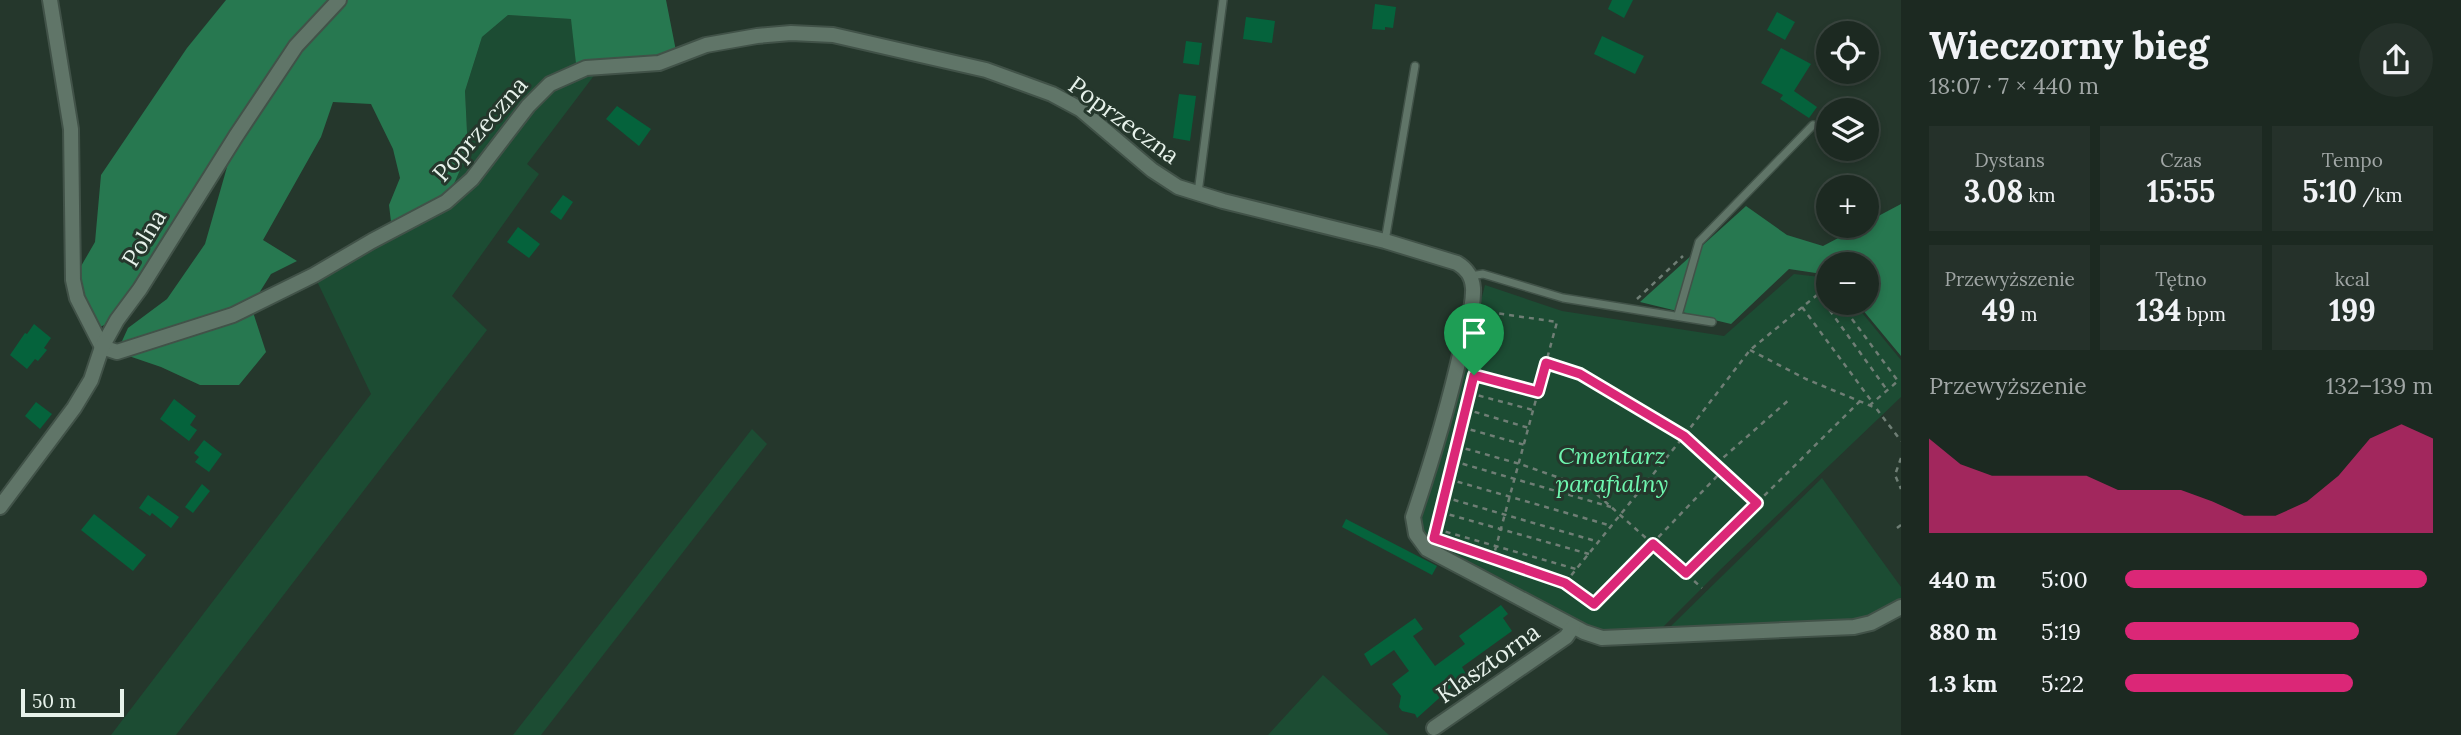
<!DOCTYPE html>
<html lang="pl">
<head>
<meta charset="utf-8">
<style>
  :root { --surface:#1c2921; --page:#25312a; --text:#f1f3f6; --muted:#a0a6a5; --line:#3a453f; --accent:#db2777 }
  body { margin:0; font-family:Lora,serif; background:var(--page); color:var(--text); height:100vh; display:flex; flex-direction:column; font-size:26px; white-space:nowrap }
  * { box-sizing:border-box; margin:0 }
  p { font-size:23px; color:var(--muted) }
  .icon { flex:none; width:38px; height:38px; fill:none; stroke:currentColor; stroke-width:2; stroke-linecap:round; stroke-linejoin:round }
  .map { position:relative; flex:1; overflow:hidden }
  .sheet { display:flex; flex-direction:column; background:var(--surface); width:560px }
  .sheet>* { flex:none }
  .tools { position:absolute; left:1816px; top:21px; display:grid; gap:14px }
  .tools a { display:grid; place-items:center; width:63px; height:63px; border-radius:50%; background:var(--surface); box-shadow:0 4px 10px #0003,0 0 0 2px var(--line); font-size:35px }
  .scale { position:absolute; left:21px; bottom:18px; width:103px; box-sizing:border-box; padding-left:7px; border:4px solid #e7f2eb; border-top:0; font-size:19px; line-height:24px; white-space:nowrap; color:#e7f2eb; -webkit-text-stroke:5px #25372c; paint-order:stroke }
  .pin { position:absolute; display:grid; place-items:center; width:60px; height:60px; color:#fff; margin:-72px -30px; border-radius:50% 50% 50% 0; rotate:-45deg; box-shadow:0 0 7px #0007 }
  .pin .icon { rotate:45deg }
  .round { display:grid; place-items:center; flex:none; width:74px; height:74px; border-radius:37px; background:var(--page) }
  .headline { display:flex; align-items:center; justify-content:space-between; height:119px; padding:0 28px }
  h1 { font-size:38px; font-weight:700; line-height:52px }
  .metrics { display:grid; grid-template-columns:repeat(3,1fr); gap:10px; height:119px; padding:7px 28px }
  .metrics div { display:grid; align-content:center; border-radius:0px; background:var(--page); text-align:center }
  .metrics b { font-size:30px; font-weight:700 }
  .metrics small { font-size:19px; font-weight:400 }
  .metrics p { font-size:19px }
  .chart { height:196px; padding:14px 28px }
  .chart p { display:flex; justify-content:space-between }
  .chart svg { width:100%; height:126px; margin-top:7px; fill:var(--accent); opacity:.7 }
  ul { padding:0 28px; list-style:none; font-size:23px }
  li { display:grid; grid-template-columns:112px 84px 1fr; align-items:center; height:52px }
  li i { height:18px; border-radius:9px; background:var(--accent) }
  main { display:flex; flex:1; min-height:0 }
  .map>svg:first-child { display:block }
  .green { fill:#1c4c33 }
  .forest { fill:#277850 }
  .building { fill:#05633c }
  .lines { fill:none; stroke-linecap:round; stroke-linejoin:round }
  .lane-casing { stroke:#415248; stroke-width:10 }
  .street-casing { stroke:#415248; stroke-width:18 }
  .path { stroke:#6f7e75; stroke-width:2.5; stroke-dasharray:5 5; stroke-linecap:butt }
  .lane { stroke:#607568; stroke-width:7 }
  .street { stroke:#607568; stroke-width:14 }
  .route-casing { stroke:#fff; stroke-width:14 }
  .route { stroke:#db2777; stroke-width:9 }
  .labels { text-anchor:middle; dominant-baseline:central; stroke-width:6; stroke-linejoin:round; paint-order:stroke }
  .street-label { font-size:24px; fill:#e7f2eb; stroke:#25372c }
  .park-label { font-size:24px; font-style:italic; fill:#6ef6af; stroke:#25372c }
</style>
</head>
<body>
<main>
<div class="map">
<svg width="1901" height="735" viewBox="0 0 1901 735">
  <rect width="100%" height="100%" fill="#25372c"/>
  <g class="green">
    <path d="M508,15L572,19L576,64L602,65L527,164L539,174L452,296L487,330L176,735H111L371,394L314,275L446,202L468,152L465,91L482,37Z"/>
    <path d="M1794,274L1829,278V303H1854L1901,360V397L1721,569L1662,628L1603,633L1422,536L1419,528L1454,407L1485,285L1562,311L1724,336Z"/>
    <path d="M752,429L767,444L541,735H513Z"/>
    <path d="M1822,478L1901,587V601L1868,619L1668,629Z"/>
    <path d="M1323,675L1389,735H1268Z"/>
  </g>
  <g class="forest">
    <path d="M226,0H666L677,56L631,66L576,64L571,19L508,15L482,37L465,91L468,152L446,202L392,230L389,205L400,178L393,149L371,104L333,102L321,137L263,240L297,261L271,274L251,306L266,352L239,385H200L161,367L117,352L128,328L167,299L205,244L235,139L117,320L92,330L73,280L95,242L101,175L187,48Z"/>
    <path d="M1901,204V356L1857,303H1867V264H1829V275L1789,269L1731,324L1640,302L1746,206L1787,235L1823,246L1861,226H1867V222Z"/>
  </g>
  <g class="building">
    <path d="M1612,0H1633L1624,18L1608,9Z"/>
    <path d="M1375,4L1396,7L1393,28L1385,27V30L1372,29Z"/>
    <path d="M1777,12L1795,22L1785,40L1767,30Z"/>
    <path d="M1246,17L1275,21L1272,43L1243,39Z"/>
    <path d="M1602,36L1644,56L1635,74L1594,54Z"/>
    <path d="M1186,41L1202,43L1199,65L1183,63Z"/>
    <path d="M1781,48L1811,64L1794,91L1817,107L1809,118L1780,99L1783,95L1761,83Z"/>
    <path d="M1179,94L1196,96L1190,141L1173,138Z"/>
    <path d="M617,106L651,129L639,146L606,119Z"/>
    <path d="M563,195L573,202L561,220L550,212Z"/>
    <path d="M518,227L540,244L529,258L507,242Z"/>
    <path d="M34,324L51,338L44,348L47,350L38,361L35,359L27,369L10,355L25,333L27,334Z"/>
    <path d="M174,399L196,416L190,425L197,430L189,441L160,419Z"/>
    <path d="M36,402L52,414L40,429L25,416Z"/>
    <path d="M204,440L222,454L209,472L195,462L199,457L194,453Z"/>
    <path d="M202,484L210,491L193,513L185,507Z"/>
    <path d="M148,495L179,517L171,528L152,513L150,516L139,508Z"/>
    <path d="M94,514L146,555L133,571L81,530Z"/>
    <path d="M1346,519L1437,566L1432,575L1342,527Z"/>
    <path d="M1501,605L1508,614L1503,618L1512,631L1462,667L1466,674L1417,718L1415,714L1402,711L1399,707L1401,696L1392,684L1409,671L1394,650L1371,666L1364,654L1415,618L1423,629L1413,636L1435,666L1465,644L1459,636Z"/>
  </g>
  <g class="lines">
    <g class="lane-casing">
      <g id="lane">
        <path d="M1198,193L1223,0"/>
        <path d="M1385,241L1415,66"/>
        <path d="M1470,276L1483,274L1563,298L1712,322"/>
        <path d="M1678,315L1699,242L1813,125"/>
      </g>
    </g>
    <g class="street-casing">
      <g id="street">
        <path d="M50,0L71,129L73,280L77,298L102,347L117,352L233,315L314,275L372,241L446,202L472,179L528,106L550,84L586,68L659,63L706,45L757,36L791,33L833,35L986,70L1052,94L1080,109L1152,170L1178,187L1223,201L1385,241L1457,263C1467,269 1472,276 1473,288C1474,308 1466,328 1462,346C1449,404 1432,461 1413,517L1416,534L1427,549L1584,632L1602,638L1854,627L1871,623L1901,607"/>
        <path d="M0,507L74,408L91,380L102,347L117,320L140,289L236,136L296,46L339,0"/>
        <path d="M1434,728L1566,637L1573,627"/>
      </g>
    </g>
    <g class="path">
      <path d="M1818,294L1887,390"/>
      <path d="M1637,299L1683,256"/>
      <path d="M1840,303L1898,381L1870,405"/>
      <path d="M1802,307L1873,403"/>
      <path d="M1750,350L1806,379L1876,408L1901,441"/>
      <path d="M1546,364L1580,374L1684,436L1757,504"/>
      <path d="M1473,375L1538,392"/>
      <path d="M1469,393L1533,410"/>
      <path d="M1465,409L1529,428"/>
      <path d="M1461,427L1525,445"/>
      <path d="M1456,446L1520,464L1591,489L1702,588"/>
      <path d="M1901,458L1895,475L1901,489"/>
      <path d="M1453,461L1611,507"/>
      <path d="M1716,464L1791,398"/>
      <path d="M1448,479L1612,526"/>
      <path d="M1444,497L1599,542"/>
      <path d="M1440,512L1589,554"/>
      <path d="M1897,528L1901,525"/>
      <path d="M1436,529L1576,569"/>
      <path d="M1434,535L1489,312L1557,322L1493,558"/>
      <path d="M1450,544L1565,583L1594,604L1723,470"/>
      <path d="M1686,573L1860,401"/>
      <path d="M1565,583L1684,436L1750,350L1828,286L1829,288"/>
    </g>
    <use href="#lane" class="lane"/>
    <use href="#street" class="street"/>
  </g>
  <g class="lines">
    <g class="route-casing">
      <path id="route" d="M1546,363L1580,374L1684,436L1757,503L1686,573L1653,544L1594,604L1565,583L1434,538L1474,375L1538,392Z"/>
    </g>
    <use href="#route" class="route"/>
  </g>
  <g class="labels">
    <g class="street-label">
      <text transform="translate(1124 120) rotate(36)">Poprzeczna</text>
      <text transform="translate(480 129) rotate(-49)">Poprzeczna</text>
      <text transform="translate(144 238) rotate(-59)">Polna</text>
      <text transform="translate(1488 663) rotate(-35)">Klasztorna</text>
    </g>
    <g class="park-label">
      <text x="1612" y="455">Cmentarz<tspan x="1612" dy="28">parafialny</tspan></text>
    </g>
  </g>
</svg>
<div class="tools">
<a><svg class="icon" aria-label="locate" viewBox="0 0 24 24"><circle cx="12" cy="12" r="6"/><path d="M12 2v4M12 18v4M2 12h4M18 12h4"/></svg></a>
<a><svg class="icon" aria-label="layers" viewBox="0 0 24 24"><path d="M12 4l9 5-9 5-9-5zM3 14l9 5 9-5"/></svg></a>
<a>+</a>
<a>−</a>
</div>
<div class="scale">50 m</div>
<div class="pin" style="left:1474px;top:375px;background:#1e9e55"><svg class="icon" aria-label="arrive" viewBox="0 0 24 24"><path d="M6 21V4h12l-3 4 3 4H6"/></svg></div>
</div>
<section class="sheet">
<div class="headline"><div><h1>Wieczorny bieg</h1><p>18:07 · 7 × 440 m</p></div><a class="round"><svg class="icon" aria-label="share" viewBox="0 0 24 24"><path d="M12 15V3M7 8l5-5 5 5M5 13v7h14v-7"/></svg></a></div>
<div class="metrics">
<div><p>Dystans</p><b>3.08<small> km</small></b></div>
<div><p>Czas</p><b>15:55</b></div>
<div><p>Tempo</p><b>5:10<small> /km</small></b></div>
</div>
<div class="metrics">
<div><p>Przewyższenie</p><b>49<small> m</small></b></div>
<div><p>Tętno</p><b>134<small> bpm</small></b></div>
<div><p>kcal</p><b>199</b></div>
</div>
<div class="chart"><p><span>Przewyższenie</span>132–139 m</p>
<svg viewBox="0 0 160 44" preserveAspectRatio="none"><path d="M0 44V11L10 20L20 24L30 24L40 24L50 24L60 29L70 29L80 29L90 33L100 38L110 38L120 33L130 24L140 11L150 6L160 11V44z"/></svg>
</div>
<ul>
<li><b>440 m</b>5:00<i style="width:98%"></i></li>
<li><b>880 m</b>5:19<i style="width:76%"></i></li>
<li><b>1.3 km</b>5:22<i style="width:74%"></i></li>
</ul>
</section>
</main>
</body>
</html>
